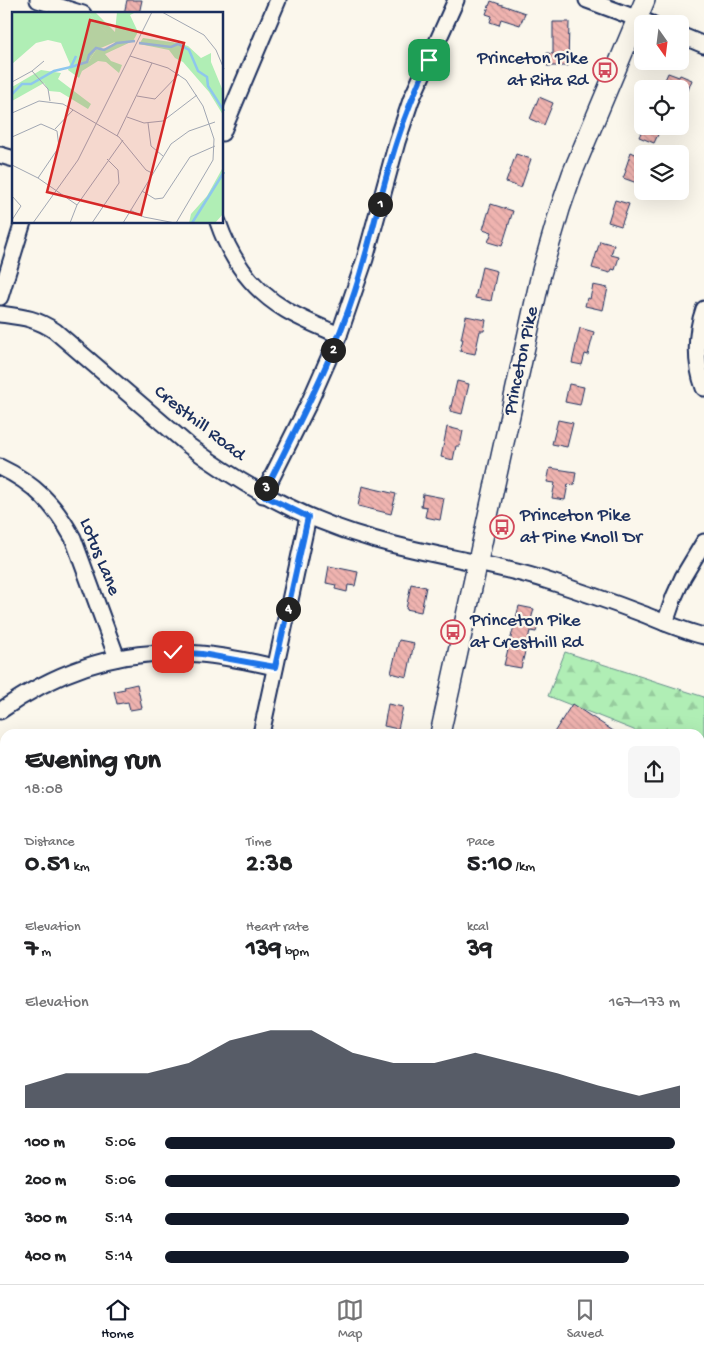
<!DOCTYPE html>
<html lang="en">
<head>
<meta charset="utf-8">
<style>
  :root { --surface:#fff; --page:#f6f6f6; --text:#202124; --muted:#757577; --line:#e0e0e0; --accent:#111827 }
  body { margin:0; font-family:"Gochi Hand",sans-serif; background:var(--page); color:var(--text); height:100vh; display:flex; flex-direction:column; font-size:19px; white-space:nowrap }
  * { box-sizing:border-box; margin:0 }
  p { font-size:16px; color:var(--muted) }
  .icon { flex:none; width:28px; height:28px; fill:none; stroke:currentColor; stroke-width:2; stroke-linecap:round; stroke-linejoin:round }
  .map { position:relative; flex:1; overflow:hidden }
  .details { position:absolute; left:0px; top:729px; width:705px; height:556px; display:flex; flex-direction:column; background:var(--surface); border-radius:15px 15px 0 0; box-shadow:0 5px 20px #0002 }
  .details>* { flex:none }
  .needle { width:32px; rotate:166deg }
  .buttons { position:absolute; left:634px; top:15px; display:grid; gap:10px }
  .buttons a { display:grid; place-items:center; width:55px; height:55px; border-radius:8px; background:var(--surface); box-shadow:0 5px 20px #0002; font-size:25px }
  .pin { position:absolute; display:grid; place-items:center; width:42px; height:42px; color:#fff; margin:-21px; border-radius:10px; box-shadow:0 2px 8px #0006 }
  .km { position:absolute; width:25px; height:25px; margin:-12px; border-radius:50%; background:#222; color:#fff; font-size:14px; line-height:25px; text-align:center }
  .round { display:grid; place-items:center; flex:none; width:52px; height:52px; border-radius:8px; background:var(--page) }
  .summary { display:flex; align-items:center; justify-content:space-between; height:85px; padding:0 25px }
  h1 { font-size:28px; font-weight:700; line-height:38px }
  .stats { display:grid; grid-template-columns:repeat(3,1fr); gap:8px; height:85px; padding:5px 25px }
  .stats div { display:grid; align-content:center }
  .stats b { font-size:25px; font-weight:700 }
  .stats small { font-size:14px; font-weight:400 }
  .stats p { font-size:14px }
  .chart { height:140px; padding:10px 25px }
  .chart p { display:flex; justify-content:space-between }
  .chart svg { width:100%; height:90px; margin-top:5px; fill:var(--accent); opacity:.7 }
  ul { padding:0 25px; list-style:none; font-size:16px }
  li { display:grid; grid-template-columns:80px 60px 1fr; align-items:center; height:38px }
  li i { height:12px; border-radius:6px; background:var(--accent) }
  .menu { display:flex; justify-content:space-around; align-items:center; height:70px; border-top:1px solid var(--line); background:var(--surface); font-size:14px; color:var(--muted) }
  .menu a { display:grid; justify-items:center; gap:2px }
  .menu .current { color:var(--accent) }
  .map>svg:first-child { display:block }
  .grass { fill:url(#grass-tufts); stroke:#668e8a }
  .forest { fill:url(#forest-firs); stroke:#668e8a }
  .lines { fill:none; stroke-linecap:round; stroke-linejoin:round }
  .stream { stroke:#608ab4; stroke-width:3 }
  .building { fill:url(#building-back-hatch); stroke:#1b2f5e }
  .minor-casing { stroke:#1b2f5e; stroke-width:19 }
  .major-casing { stroke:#1b2f5e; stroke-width:22 }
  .minor { stroke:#fbf7ec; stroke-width:15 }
  .major { stroke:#fbf7ec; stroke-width:19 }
  .route-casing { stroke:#fff; stroke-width:10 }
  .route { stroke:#1a73e8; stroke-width:6 }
  .labels { text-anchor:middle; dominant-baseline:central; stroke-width:4.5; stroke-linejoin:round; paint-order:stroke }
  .poi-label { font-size:19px; fill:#1b2f5e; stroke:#fbf7ec; text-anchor:start }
  .street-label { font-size:19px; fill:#1b2f5e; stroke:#fbf7ec }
  .inset-river { fill:none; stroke:#8ec7ed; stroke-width:2.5 }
  .inset-road { fill:none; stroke:#a1a7b3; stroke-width:1 }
  .view { fill:#d62828; fill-opacity:0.15; stroke:#d62828; stroke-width:2.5 }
  .inset-edge { fill:none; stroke:#1b2f5e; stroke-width:2.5 }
</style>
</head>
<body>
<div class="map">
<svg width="704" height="1284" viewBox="0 0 704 1284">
  <defs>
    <pattern id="grass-tufts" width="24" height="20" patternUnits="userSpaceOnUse" patternTransform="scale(1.25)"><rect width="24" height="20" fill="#b0eeb5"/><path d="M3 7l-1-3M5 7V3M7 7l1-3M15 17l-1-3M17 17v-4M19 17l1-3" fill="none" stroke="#97cc9e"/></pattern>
    <pattern id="forest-firs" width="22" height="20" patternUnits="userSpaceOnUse" patternTransform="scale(1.25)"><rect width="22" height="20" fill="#b0eeb5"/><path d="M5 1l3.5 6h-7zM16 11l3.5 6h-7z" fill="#97cc9e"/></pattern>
    <pattern id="building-back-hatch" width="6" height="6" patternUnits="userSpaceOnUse" patternTransform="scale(1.25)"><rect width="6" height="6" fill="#efb3af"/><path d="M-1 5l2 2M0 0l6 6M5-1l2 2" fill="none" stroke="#cc9a99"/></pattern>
  </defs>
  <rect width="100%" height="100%" fill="#fbf7ec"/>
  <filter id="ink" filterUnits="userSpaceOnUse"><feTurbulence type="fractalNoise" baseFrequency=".02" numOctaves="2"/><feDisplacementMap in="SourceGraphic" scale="10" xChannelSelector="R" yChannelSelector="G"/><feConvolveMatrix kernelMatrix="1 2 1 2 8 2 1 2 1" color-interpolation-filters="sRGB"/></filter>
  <g filter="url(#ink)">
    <path class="grass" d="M704,945V1284H678L674,1280L666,1281L659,1280H700V948Z"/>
    <g class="forest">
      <path d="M565,652L704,697V760L700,758V734H644L548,696Z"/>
      <path d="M700,865L704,866V945L700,948Z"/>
      <path d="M704,1061V1210L700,1208V1062Z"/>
      <path d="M0,1151L5,1152V1262L0,1263Z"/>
      <path d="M344,1280H508L509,1284H344Z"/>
      <path d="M588,1280H659L666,1281L674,1280L678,1284H594Z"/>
    </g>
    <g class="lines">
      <g class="stream">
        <path d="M700,950L704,948"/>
        <path d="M700,1019H704"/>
        <path d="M0,1251L5,1252"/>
      </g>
    </g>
    <g class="building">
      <path d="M127,0H142L139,14H124Z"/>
      <path d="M491,1L525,13L520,25L501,19L499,25L490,22L492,16L486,14Z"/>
      <path d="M553,22H569L568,66H547V53L553,54Z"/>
      <path d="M668,73L679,77L680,75L692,80L681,108L680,89H661Z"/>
      <path d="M539,97L553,103L544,125L530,119Z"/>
      <path d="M644,126H662L654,143L639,137Z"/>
      <path d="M631,152L642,157V167L637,183L623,178L626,171L625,170Z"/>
      <path d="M516,154L531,159L521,188L506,182Z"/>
      <path d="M615,200L629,204L621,226L608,222Z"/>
      <path d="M491,204L513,211L502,246L488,242L492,232L483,229Z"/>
      <path d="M600,241L614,245L611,255L619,257L615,270L612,269L610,273L592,268Z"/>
      <path d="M482,267L497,271L491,301L475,298Z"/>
      <path d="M593,285L608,288L603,310L585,306L587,298L590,299Z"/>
      <path d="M466,316L486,320L484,331H480L475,354L460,351L463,339H461Z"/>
      <path d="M580,328L594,332L588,355L585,354L582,365L572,363Z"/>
      <path d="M457,381L469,384L462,414L450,411Z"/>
      <path d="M569,384L584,387L580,405L565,402Z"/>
      <path d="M558,420L573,423L567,447L552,444Z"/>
      <path d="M447,427L463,431L460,446H456L453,460L441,457Z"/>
      <path d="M550,468L576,472L574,485L568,484L565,500L552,498L555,483L547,482Z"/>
      <path d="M362,486L396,494L391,514L358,506Z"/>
      <path d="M423,494L444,498L440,520L425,517L427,507L421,506Z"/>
      <path d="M329,566L358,572L355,586L348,585L347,592L335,589L336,585L326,583Z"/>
      <path d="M411,584L426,587L421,612L406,609Z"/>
      <path d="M519,606L534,609L530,623L538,624L536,632L530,631L521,668L504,665Z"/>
      <path d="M399,640L414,643L407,677L391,673Z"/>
      <path d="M137,684L142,708L130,710L128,702L117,704L114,691L125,689L124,687Z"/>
      <path d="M388,704L403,707L398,729L384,726Z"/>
      <path d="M572,704L618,734H553Z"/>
    </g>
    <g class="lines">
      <g class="minor-casing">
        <g id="minor">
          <path d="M38,0L83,14"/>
          <path d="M587,0L652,24"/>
          <path d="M680,35L704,45"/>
          <path d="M222,133L278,0"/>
          <path d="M0,155L14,159"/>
          <path d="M218,222C231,260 252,290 286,310C303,320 321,327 339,335"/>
          <path d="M0,297L23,222"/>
          <path d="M704,309C695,334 695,364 704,388"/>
          <path d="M0,314C22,317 36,318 55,331L188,445C244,487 305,520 373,539C427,555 484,562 539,578C574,589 609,601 643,614C663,622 683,631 704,636"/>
          <path d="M0,467C34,483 55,505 73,538L117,658"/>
          <path d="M263,495L309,403L339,335L365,259L397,142L411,100L456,0"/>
          <path d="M665,623L674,597L683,577L704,542"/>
          <path d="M0,711C60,668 126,647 200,654C225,656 251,662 275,667"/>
          <path d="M261,734L308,517"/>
          <path d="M0,1018L5,1009"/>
          <path d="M0,1063L5,1065"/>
        </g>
      </g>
      <g class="major-casing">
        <g id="major">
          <path d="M440,734L541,274L560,209L572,174L645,0"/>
          <path d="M319,1284L320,1280"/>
        </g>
      </g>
      <use href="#minor" class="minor"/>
      <use href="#major" class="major"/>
    </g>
  </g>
  <g class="lines" filter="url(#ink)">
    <g class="route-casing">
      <path id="route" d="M173,652L202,654L275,667L308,517L263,495C296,428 332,362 355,291C371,241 381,190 397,141C406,113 417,86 429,60"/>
    </g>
    <use href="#route" class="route"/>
  </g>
  <defs>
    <g id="bus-ring" transform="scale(1.25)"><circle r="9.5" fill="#fbf7ec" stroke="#d1495b" stroke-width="1.5"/><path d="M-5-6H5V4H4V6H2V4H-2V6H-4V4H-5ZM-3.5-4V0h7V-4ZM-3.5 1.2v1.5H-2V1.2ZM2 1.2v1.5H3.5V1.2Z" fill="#d1495b"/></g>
  </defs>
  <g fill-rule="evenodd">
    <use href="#bus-ring" x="605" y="70"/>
    <use href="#bus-ring" x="502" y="527"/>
    <use href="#bus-ring" x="453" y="632"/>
  </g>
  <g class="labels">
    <g class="poi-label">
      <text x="588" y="59" text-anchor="end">Princeton Pike<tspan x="588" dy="22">at Rita Rd</tspan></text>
      <text x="520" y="516">Princeton Pike<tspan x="520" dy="22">at Pine Knoll Dr</tspan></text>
      <text x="470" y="621">Princeton Pike<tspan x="470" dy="22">at Cresthill Rd</tspan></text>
    </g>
    <g class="street-label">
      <text transform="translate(522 361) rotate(-78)">Princeton Pike</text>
      <text transform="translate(199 424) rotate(38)">Cresthill Road</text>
      <text transform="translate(99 557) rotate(68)">Lotus Lane</text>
    </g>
  </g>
  <g transform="translate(12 12)">
    <rect width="211" height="211" fill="#fbf7ec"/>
    <path d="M0,0H76L103,30L84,38L77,49L66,53L58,52L49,31L36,28L24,31L0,52Z" fill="#b0eeb5"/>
    <path d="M76,0H83L103,20L105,0H124L118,3L126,20L121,29L93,42L99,49L110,53L107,61L94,50L86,49L70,59L67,66L56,58L58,52L77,49L84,38L96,36L103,31ZM69,16L79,20L77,27L85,24L86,28L69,38L65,30L66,18ZM131,26L166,31L176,34L189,46L199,41V50L211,79V103L197,80L171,50L163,46L157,38L127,32ZM29,58L49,61L46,67L79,92L76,97L48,80L37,79L32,71L0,89V75ZM211,147V202L203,211H177L179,202L195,184L210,157Z" fill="#b0eeb5"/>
    <path class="inset-river" d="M127,31L159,35L166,32L177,38L186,59L195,65L196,74L212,99M59,55L75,50L77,43L84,36L92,38L105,31L123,29M0,82L10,72H19L42,59L59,55L64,44M180,211L212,160"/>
    <path class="inset-road" d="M150,0L192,23L204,38L212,57M118,44L156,56L174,68L191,94L202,127L201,148L164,211M20,59L32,49M0,70L20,59L36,77L38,89M125,84L143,87L167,62M0,101L27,89L51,92L107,125L134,158L140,161M115,105L132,111L151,109L185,83M136,111L139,134L151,144M43,117L61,98M105,124L140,51M0,125L29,112L45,119L47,135L26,166M0,153L26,166L65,193M130,179L143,187L151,186L178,145L203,134M0,184L9,194L0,208M118,198L132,205L163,211M21,211L66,148L140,0M58,211L65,193L111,128M80,211L107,171L106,158L95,147M111,211L159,132L177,119L203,110"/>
    <path class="view" d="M78,8L172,31L129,203L35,180Z"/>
    <rect width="211" height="211" class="inset-edge"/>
  </g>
</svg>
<div class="buttons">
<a><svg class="needle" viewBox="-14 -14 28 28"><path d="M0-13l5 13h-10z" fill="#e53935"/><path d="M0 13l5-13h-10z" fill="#757577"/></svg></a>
<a><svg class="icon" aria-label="locate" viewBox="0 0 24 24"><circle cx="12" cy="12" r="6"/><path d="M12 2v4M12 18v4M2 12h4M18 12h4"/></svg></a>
<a><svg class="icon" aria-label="layers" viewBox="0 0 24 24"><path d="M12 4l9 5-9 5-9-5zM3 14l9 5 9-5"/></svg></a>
</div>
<div class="pin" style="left:429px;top:60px;background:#1e9e55"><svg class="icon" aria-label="arrive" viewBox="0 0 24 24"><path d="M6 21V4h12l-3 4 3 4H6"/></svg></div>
<div class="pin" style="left:173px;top:652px;background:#d93025"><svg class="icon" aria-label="check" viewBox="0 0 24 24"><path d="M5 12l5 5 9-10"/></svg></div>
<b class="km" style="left:380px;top:204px">1</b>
<b class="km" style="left:333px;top:350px">2</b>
<b class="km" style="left:266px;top:488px">3</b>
<b class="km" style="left:288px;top:609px">4</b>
<section class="details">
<div class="summary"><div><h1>Evening run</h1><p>18:08</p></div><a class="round"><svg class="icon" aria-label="share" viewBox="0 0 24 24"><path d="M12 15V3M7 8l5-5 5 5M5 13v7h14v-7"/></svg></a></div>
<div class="stats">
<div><p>Distance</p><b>0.51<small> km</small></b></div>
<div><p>Time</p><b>2:38</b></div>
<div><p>Pace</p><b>5:10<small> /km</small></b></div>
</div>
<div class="stats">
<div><p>Elevation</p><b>7<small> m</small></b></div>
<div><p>Heart rate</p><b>139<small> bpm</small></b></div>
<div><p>kcal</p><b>39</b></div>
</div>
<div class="chart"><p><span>Elevation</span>167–173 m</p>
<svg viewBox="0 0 160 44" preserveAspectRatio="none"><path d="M0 44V33L10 27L20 27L30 27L40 22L50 11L60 6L70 6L80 17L90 22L100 22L110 17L120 22L130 27L140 33L150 38L160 33V44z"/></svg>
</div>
<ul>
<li><b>100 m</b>5:06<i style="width:99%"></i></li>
<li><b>200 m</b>5:06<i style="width:100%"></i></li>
<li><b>300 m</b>5:14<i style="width:90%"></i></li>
<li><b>400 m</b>5:14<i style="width:90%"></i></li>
</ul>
</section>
</div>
<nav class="menu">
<a class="current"><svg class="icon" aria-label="home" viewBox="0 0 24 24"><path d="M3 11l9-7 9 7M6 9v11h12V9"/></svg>Home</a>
<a><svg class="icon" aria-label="map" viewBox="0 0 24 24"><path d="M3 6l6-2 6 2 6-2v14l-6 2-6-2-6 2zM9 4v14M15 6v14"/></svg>Map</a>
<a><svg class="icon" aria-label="saved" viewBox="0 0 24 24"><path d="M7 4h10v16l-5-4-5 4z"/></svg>Saved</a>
</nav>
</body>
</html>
